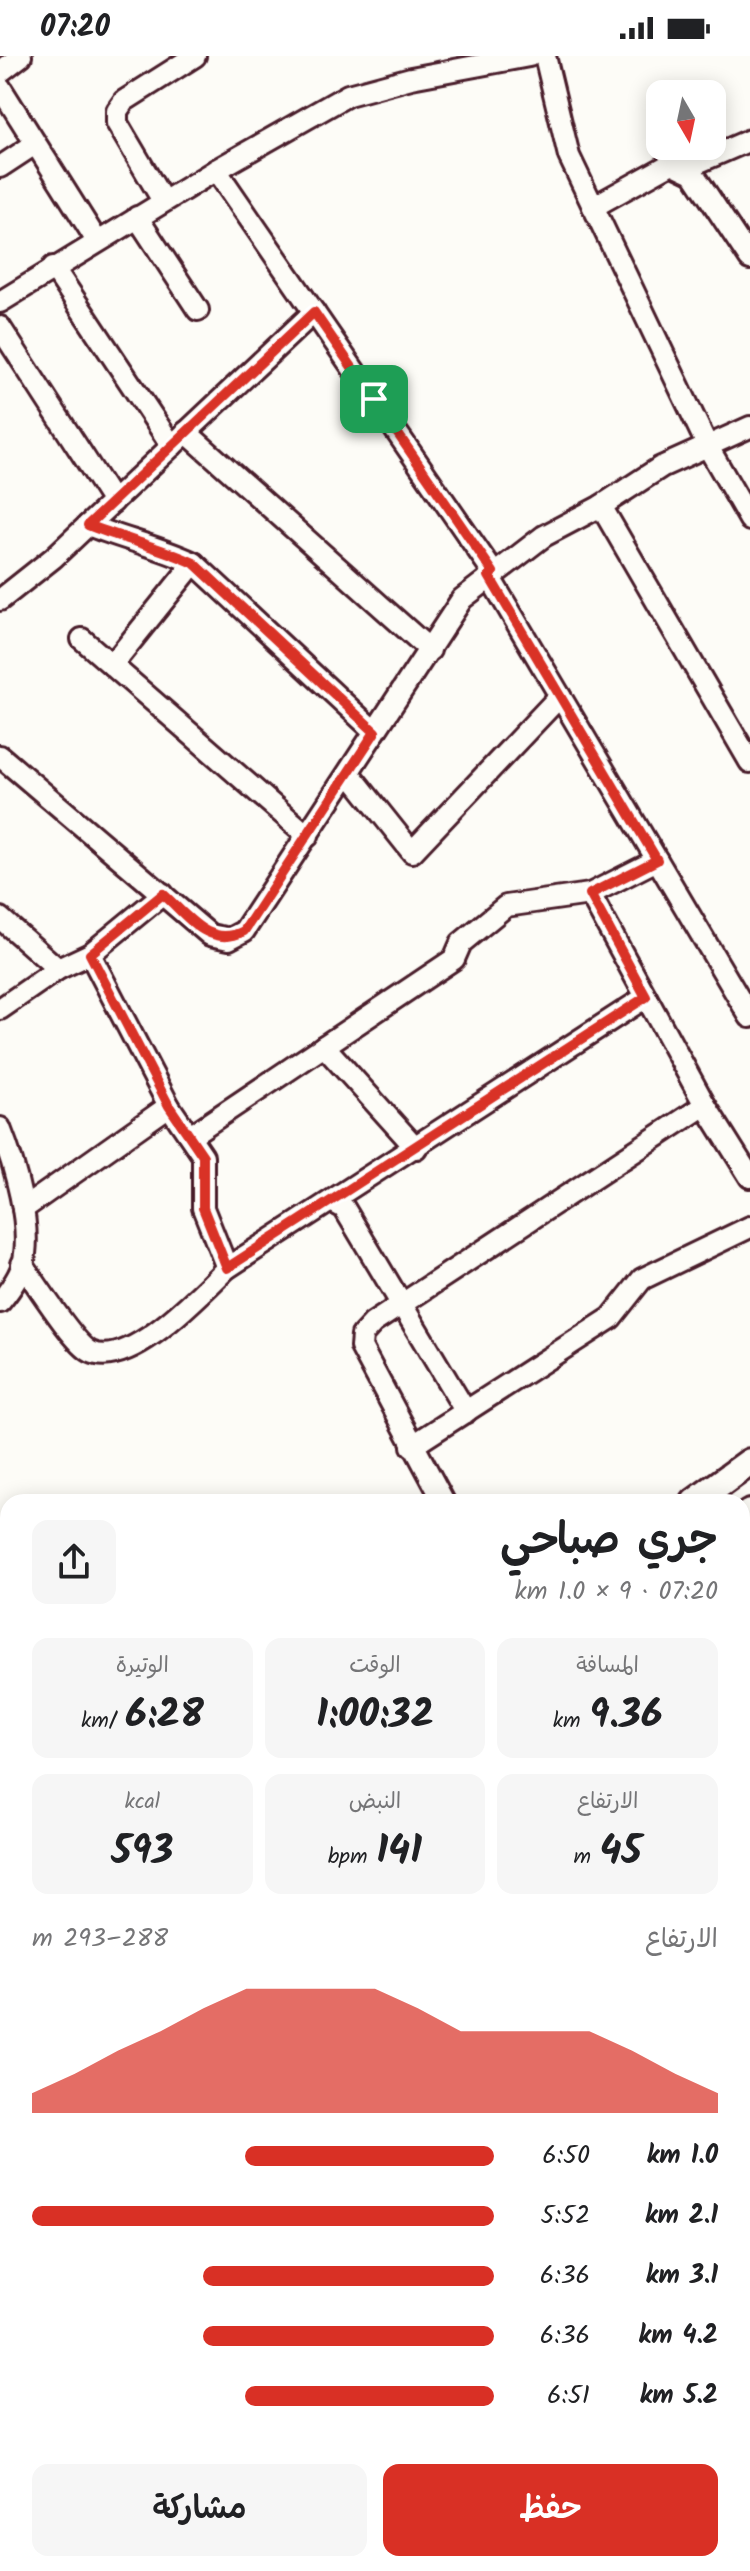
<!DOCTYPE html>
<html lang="ar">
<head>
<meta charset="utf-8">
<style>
  :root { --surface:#fff; --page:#f6f6f6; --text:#202124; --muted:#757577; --accent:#d93025 }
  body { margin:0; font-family:Kalam,"Playpen Sans Arabic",sans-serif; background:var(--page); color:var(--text); direction:rtl; height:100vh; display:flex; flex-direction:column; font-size:30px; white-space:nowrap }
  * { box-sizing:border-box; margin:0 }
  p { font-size:26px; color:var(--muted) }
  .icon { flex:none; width:44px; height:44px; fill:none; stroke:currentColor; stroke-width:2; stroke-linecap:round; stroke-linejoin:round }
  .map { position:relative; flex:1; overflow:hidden; direction:ltr }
  .panel { position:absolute; left:0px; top:1438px; width:750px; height:1078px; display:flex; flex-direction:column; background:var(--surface); border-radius:24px 24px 0 0; box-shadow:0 4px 20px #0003; direction:rtl }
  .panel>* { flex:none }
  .needle { width:52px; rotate:171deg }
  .controls { position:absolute; left:646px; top:24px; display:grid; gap:16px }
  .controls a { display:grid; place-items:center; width:80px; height:80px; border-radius:16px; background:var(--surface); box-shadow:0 4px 20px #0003; font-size:40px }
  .pin { position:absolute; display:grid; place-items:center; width:68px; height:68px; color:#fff; margin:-34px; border-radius:16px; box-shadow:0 4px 12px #0006 }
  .round { display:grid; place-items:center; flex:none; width:84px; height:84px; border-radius:16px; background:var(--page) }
  .summary { display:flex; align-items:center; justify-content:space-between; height:136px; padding:0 32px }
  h1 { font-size:44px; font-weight:600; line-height:60px }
  .metrics { display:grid; grid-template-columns:repeat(3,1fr); gap:12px; height:136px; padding:8px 32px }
  .metrics div { display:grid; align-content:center; border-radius:16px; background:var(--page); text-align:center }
  .metrics b { font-size:40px; font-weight:600 }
  .metrics small { font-size:22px; font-weight:400 }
  .metrics p { font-size:22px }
  .chart { height:224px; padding:16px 32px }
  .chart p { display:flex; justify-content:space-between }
  .chart svg { width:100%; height:144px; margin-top:8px; fill:var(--accent); opacity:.7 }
  .button { display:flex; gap:16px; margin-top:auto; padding:16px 32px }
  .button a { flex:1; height:92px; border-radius:16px; background:var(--accent); color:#fff; font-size:32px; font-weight:600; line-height:92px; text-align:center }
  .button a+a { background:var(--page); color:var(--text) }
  ul { padding:0 32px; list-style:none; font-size:26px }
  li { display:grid; grid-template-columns:128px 96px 1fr; align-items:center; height:60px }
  li i { height:20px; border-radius:10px; background:var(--accent) }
  .status { display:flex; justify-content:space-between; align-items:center; height:56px; padding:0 40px; background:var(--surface); direction:ltr }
  .status svg { height:22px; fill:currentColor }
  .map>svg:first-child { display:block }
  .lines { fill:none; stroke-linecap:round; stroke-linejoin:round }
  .canal { stroke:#c0b1b1; stroke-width:18 }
  .minor-casing { stroke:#4a1f2b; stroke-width:26 }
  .major-casing { stroke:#4a1f2b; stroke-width:32 }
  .minor { stroke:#fdfcf7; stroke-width:20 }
  .major { stroke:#fdfcf7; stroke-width:26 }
  .route-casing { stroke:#fff; stroke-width:16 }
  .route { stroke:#d93025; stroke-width:10 }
</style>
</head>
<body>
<div class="status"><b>07:20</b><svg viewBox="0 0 49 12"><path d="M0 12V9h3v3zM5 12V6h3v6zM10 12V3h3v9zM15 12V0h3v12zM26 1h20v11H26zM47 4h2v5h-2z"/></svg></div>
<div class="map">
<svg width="750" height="2515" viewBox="0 0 750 2515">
  <rect width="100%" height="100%" fill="#fdfcf7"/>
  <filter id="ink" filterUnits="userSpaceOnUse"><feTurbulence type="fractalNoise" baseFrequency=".0125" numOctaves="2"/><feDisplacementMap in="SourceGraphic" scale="16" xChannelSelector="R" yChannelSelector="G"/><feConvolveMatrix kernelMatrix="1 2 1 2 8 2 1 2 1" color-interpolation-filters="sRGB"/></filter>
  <g filter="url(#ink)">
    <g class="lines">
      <path class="canal" d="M0,2213L8,2212"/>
      <g class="minor-casing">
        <g id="minor">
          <path d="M545,0L569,100L708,391L750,464"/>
          <path d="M0,16L21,0"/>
          <path d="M0,31L97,185"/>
          <path d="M0,111L35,88"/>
          <path d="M685,112L750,84"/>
          <path d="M216,114L493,516"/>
          <path d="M163,145L117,67V55L124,45L195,0"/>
          <path d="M593,151L672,107L693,117L750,203"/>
          <path d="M137,161L198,254"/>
          <path d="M53,211L172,390"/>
          <path d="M0,246L216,114L348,39L411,22L529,0"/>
          <path d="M0,271L113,446"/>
          <path d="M186,376L430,594"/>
          <path d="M601,450L750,706"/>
          <path d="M88,469C123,483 160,491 194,507L375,676"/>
          <path d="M489,520L750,961"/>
          <path d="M0,544L53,502L314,256"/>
          <path d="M82,583L308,780"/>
          <path d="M112,609L194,507"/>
          <path d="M0,700L210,879L229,883L244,875L462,543L544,480L601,450L661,411L750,371"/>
          <path d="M349,717L412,796L560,640"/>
          <path d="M590,838L705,1049L750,1121"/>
          <path d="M0,862L58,913"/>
          <path d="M90,898L169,1050L203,1100V1152L227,1212"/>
          <path d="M0,953L58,913L90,898L163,838"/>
          <path d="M324,990L416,1092"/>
          <path d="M0,1072C14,1107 33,1171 23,1208C19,1222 9,1235 0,1246"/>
          <path d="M190,1080L454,903L461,887L506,850L590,838L657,804"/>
          <path d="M333,1146L344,1152L466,1356"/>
          <path d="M23,1153L169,1050"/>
          <path d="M22,1208C36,1227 74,1288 91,1296C130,1314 201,1237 227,1212L646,941"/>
          <path d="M412,1390L611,1262L642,1223L750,1171"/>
          <path d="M444,1446L361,1291L362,1279L373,1267L705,1049"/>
          <path d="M742,1544L750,1560"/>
          <path d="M0,1978L8,1972"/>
          <path d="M742,2333L750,2325"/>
          <path d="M561,2515L568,2508"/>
        </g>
      </g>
      <g class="major-casing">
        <g id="major">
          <path d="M695,1446L750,1406"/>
          <path d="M742,1463L750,1457"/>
          <path d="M0,1612L8,1618"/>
          <path d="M0,1652L8,1659"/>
          <path d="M742,2184L750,2190"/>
          <path d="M742,2224L750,2230"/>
        </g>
      </g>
      <use href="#minor" class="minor"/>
      <use href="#major" class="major"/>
    </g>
  </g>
  <g class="lines" filter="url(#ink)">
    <g class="route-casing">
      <path id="route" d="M314,256L493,516L489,520L657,804L590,838L646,941L227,1212L203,1152V1100L169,1050L90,898L163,838C188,860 209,893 244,875L375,676L194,507C160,491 123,483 88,469Z"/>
    </g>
    <use href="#route" class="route"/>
  </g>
</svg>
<div class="controls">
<a><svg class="needle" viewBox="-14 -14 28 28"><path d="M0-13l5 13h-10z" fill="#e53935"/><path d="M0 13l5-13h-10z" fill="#757577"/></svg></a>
</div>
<div class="pin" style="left:374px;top:343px;background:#1e9e55"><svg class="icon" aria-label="arrive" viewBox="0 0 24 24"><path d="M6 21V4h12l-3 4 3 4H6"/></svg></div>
<section class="panel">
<div class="summary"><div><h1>جري صباحي</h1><p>07:20 · 9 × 1.0 km</p></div><a class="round"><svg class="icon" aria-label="share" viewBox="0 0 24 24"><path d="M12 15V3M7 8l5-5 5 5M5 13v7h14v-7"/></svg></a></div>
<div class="metrics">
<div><p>المسافة</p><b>9.36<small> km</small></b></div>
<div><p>الوقت</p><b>1:00:32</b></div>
<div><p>الوتيرة</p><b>6:28<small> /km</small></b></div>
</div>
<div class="metrics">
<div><p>الارتفاع</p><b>45<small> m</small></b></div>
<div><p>النبض</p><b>141<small> bpm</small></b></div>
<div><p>kcal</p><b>593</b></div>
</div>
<div class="chart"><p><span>الارتفاع</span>288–293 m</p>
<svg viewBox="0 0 160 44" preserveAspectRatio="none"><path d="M0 44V38L10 32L20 25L30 19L40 12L50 6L60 6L70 6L80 6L90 12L100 19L110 19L120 19L130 19L140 25L150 32L160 38V44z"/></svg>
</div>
<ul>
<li><b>1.0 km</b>6:50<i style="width:54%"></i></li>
<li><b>2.1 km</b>5:52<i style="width:100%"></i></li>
<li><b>3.1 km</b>6:36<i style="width:63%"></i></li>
<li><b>4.2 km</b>6:36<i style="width:63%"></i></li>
<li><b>5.2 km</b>6:51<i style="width:54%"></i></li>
</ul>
<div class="button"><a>حفظ</a><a>مشاركة</a></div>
</section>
</div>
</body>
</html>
